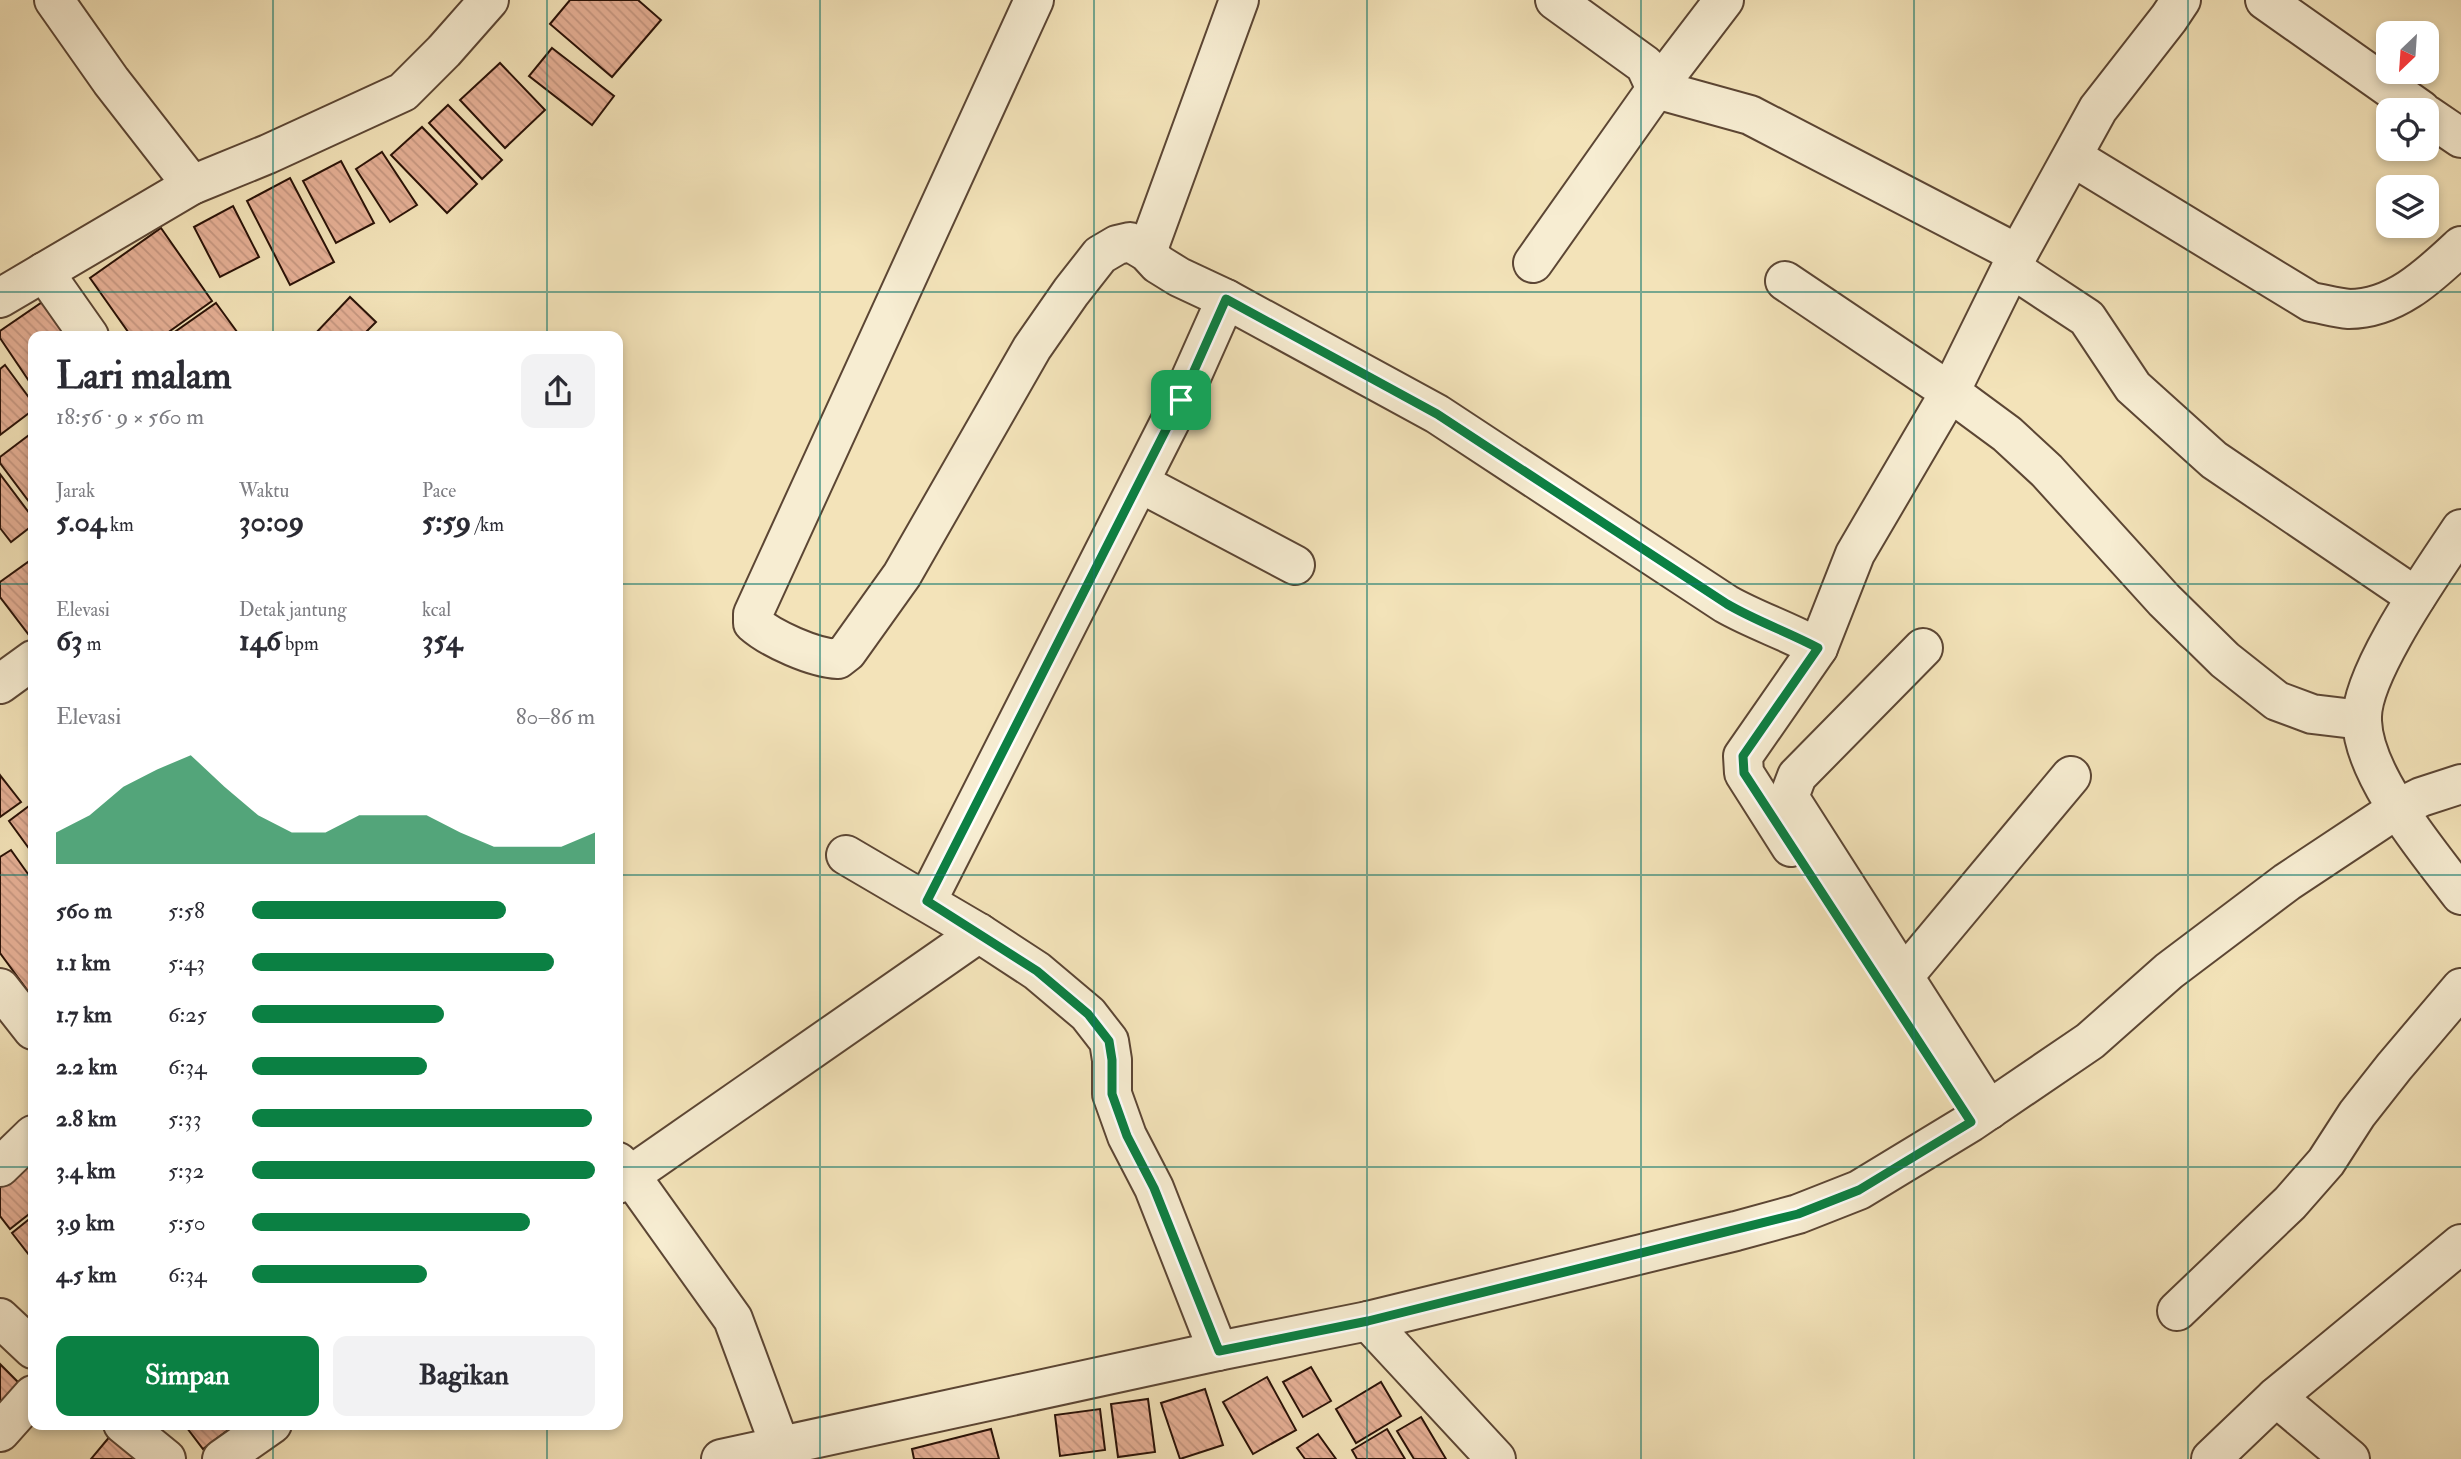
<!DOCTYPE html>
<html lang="id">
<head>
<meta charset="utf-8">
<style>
  :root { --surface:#fff; --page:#f2f2f3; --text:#2b2b33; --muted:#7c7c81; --accent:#0b8043 }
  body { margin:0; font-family:"IM FELL Double Pica",serif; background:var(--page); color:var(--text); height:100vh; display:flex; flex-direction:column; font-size:26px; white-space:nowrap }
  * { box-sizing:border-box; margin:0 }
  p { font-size:23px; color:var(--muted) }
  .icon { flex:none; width:38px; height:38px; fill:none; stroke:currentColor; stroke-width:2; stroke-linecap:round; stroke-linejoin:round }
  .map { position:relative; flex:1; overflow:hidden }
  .panel { position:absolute; left:28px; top:331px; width:595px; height:1099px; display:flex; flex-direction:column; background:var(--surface); border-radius:14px; box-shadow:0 4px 10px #0003 }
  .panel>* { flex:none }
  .needle { width:46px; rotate:205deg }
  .tools { position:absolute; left:2376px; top:21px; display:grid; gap:14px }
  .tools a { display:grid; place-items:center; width:63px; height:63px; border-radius:14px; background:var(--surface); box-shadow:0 4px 10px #0003; font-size:35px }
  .pin { position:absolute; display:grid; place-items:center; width:60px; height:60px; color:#fff; margin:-30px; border-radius:14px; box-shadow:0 4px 10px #0006 }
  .round { display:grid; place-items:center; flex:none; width:74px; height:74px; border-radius:14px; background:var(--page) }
  .overview { display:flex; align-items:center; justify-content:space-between; height:119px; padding:0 28px }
  h1 { font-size:38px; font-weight:800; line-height:52px }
  .metrics { display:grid; grid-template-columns:repeat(3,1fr); gap:10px; height:119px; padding:7px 28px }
  .metrics div { display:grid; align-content:center }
  .metrics b { font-size:30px; font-weight:800 }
  .metrics small { font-size:19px; font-weight:400 }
  .metrics p { font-size:19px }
  .chart { height:196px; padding:14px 28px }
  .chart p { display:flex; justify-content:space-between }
  .chart svg { width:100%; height:126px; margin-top:7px; fill:var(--accent); opacity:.7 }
  .action { display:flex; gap:14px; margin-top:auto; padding:14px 28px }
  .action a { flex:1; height:80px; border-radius:14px; background:var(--accent); color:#fff; font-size:28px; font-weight:800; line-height:80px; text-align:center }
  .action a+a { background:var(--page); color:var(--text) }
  ul { padding:0 28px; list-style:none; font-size:23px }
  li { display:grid; grid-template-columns:112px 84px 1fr; align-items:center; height:52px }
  li i { height:18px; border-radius:9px; background:var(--accent) }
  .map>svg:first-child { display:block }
  .building { fill:url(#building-back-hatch); stroke:#2a1207; stroke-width:2 }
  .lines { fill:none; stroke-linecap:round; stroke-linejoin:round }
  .minor-casing { stroke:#5c4634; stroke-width:42 }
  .minor { stroke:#f7edd2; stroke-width:38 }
  .route-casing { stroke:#fff; stroke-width:14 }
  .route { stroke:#0b8043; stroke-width:9 }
  .grid { fill:none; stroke:#0f766e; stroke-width:2; stroke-opacity:0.55 }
</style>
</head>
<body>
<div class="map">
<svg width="2461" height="1459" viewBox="0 0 2461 1459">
  <defs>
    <pattern id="building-back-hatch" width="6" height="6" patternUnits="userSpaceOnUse" patternTransform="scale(1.75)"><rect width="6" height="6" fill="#e6b096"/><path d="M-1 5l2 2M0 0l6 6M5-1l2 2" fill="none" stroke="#c59680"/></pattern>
  </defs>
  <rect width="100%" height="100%" fill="#f3e3b9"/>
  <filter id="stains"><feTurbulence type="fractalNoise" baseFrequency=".00286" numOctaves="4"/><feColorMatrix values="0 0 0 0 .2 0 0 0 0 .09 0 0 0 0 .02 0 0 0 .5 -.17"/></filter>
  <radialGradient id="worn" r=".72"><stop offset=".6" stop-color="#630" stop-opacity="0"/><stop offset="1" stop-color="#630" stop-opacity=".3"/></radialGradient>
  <g class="building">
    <path d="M570,0H638L661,20L612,77L550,24Z"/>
    <path d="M552,48L614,96L592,125L529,76Z"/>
    <path d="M500,63L545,110L505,148L460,100Z"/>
    <path d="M448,105L502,160L482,179L429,123Z"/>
    <path d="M422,127L477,184L447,213L391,155Z"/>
    <path d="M382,152L417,205L390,222L356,169Z"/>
    <path d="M341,161L374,223L336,243L303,181Z"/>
    <path d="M290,178L334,262L290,285L247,201Z"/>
    <path d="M233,206L259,257L220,277L194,227Z"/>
    <path d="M161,228L212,301L163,336H131L90,278Z"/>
    <path d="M54,294L83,336H33V387L0,338V331Z"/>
    <path d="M350,297L376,322L362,336H313Z"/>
    <path d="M216,303L240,336H169Z"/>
    <path d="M5,365L33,403V410L0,435V369Z"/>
    <path d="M33,432V507L0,463V457Z"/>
    <path d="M0,474L33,518V525L11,542L0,528Z"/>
    <path d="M28,562L33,569L32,639L0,597V582Z"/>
    <path d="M0,775L21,802L0,817Z"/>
    <path d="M33,803V854L9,821Z"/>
    <path d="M11,850L33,881V998L0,953V857Z"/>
    <path d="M33,1160V1211L10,1229L0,1216V1185Z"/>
    <path d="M33,1216V1260L12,1233Z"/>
    <path d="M0,1364L22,1386L0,1408Z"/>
    <path d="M1311,1367L1331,1401L1303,1417L1283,1382Z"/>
    <path d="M1267,1377L1296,1430L1253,1454L1223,1402Z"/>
    <path d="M1381,1382L1401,1416L1356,1443L1336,1409Z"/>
    <path d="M1205,1389L1223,1445L1180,1459L1161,1403Z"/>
    <path d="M1148,1399L1155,1452L1118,1457L1111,1404Z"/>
    <path d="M1100,1409L1105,1450L1060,1456L1055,1415Z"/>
    <path d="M1421,1417L1446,1459H1414L1397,1431Z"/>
    <path d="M184,1424H230L232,1427L203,1449Z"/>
    <path d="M991,1429L999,1459H914L912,1449Z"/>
    <path d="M1387,1429L1405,1459H1357L1352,1450Z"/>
    <path d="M1318,1434L1336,1459H1305L1297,1448Z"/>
    <path d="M111,1435L141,1459H91Z"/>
  </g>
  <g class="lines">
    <g class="minor-casing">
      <g id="minor">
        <path d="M54,0L111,81L192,185"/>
        <path d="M1034,0L753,614V623C771,639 814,658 838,659L847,652L902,575L1032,348L1071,292L1100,255L1117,245L1130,242L1147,252L1158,264L1179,277L1226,299L1437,414L1726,604C1756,621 1788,631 1818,648L1855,554L1950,392L1785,281"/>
        <path d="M1555,0L1645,65L1656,89L1750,115L2018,254"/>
        <path d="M2181,0L2169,18L2098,109L2018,254L1950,392L2007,434L2047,471L2164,600L2225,660L2277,701L2312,714L2362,720"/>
        <path d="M2265,0L2421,110"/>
        <path d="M2427,115L2461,138"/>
        <path d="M2073,157L2311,302C2323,304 2337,308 2349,309C2395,309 2430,275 2461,246"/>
        <path d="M1147,252L1239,0"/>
        <path d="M1533,263L1656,89L1724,0"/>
        <path d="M2011,268L2087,318L2133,387L2214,460L2416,597"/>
        <path d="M44,272L89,336"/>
        <path d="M0,298L192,185L268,154L403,92L444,51L489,0"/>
        <path d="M1140,483L1295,565"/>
        <path d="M2461,529C2434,570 2359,675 2362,721C2364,777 2428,851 2461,895"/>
        <path d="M1923,648L1797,776L1789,797L1989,1110"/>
        <path d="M0,684L33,660"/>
        <path d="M1791,847L1744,773L1743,756L1818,648"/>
        <path d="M846,855L979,933L1037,971L1088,1014L1109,1041L1112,1060V1094L1127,1136L1154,1188L1218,1351"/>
        <path d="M927,901L1181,400L1226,299"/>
        <path d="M1904,976L2071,776"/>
        <path d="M0,988L33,1030"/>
        <path d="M618,1162L638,1186L733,1319L780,1446"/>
        <path d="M0,1167L33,1135"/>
        <path d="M618,1184L979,933"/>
        <path d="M2177,1311L2290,1203L2326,1162L2357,1114L2394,1067L2461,988"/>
        <path d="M0,1318L33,1349"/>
        <path d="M1368,1321L1496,1459"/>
        <path d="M2276,1397L2350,1459"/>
        <path d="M123,1424L166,1459"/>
        <path d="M0,1432L33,1395"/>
        <path d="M222,1459L272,1424"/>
        <path d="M721,1459L1218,1351L1368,1321L1736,1231L1798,1214L1859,1190L1971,1122L2090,1041L2169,971L2287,882L2397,809L2421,797L2461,784"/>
        <path d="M2211,1459L2276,1397L2461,1244"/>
      </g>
    </g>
    <use href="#minor" class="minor"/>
  </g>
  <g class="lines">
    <g class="route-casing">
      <path id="route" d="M1226,299L1437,414L1727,604C1756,621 1788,632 1818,648L1743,756L1744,773L1971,1122L1859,1190L1798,1214L1368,1321L1219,1351L1154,1188L1127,1136L1112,1094V1060L1109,1041L1088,1014L1037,971L927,901L1181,400Z"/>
    </g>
    <use href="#route" class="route"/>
  </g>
  <path class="grid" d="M273,0V336M547,0V336M820,0V1459M1094,0V1459M1367,0V1459M1641,0V1459M1914,0V1459M2188,0V1459M0,292H2461M0,584H33M618,584H2461M0,875H33M618,875H2461M0,1167H33M618,1167H2461M273,1424V1459M547,1424V1459"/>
  <rect width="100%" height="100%" filter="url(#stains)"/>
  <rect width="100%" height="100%" fill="url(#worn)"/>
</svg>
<div class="tools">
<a><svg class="needle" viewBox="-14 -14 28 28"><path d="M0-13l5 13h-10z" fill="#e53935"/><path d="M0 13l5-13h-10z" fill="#7c7c81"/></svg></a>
<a><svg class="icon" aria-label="locate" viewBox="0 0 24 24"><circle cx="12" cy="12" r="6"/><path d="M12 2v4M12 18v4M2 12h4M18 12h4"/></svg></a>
<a><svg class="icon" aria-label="layers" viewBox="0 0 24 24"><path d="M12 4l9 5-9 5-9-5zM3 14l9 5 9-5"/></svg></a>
</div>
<div class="pin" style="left:1181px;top:400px;background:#1e9e55"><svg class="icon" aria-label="arrive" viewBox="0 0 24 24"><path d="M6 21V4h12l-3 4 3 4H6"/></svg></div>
<section class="panel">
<div class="overview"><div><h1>Lari malam</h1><p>18:56 · 9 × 560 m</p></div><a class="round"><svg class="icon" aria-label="share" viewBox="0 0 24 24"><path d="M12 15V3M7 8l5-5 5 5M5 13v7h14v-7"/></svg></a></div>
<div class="metrics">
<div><p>Jarak</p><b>5.04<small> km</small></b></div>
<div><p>Waktu</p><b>30:09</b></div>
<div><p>Pace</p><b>5:59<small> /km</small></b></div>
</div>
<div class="metrics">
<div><p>Elevasi</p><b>63<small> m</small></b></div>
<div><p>Detak jantung</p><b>146<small> bpm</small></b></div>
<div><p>kcal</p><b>354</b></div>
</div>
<div class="chart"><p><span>Elevasi</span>80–86 m</p>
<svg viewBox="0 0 160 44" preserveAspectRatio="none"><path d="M0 44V33L10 27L20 17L30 11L40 6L50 17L60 27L70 33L80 33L90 27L100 27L110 27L120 33L130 38L140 38L150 38L160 33V44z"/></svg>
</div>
<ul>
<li><b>560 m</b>5:58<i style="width:74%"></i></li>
<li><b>1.1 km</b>5:43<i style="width:88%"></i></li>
<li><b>1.7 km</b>6:25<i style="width:56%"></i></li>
<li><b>2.2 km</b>6:34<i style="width:51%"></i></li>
<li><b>2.8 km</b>5:33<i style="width:99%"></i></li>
<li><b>3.4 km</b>5:32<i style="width:100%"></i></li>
<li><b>3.9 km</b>5:50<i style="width:81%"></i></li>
<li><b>4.5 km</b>6:34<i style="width:51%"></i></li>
</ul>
<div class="action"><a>Simpan</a><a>Bagikan</a></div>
</section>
</div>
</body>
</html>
